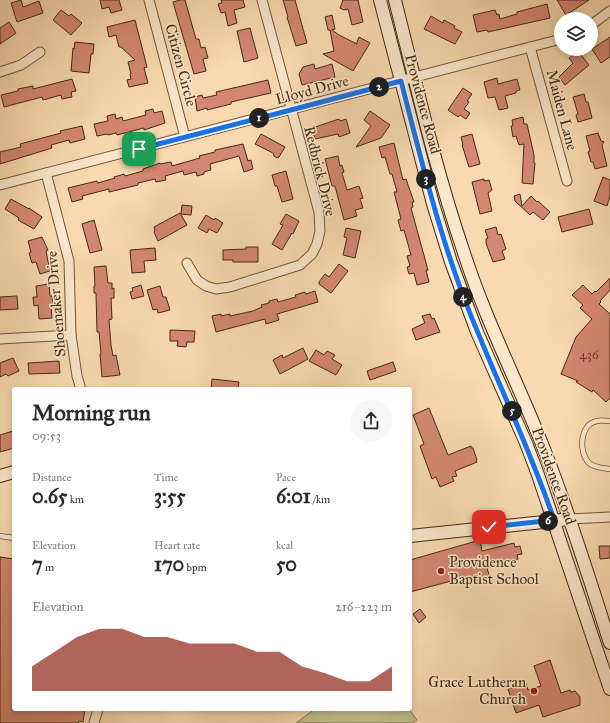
<!DOCTYPE html>
<html lang="en">
<head>
<meta charset="utf-8">
<style>
  :root { --surface:#fff; --page:#f7f7f7; --text:#2b2b33; --muted:#7c7c81; --accent:#8f2418 }
  body { margin:0; font-family:"IM FELL Great Primer",serif; background:var(--page); color:var(--text); height:100vh; display:flex; flex-direction:column; font-size:15px; white-space:nowrap }
  * { box-sizing:border-box; margin:0 }
  p { font-size:13px; color:var(--muted) }
  .icon { flex:none; width:22px; height:22px; fill:none; stroke:currentColor; stroke-width:2; stroke-linecap:round; stroke-linejoin:round }
  .map { position:relative; flex:1; overflow:hidden }
  .side { position:absolute; left:12px; top:387px; width:400px; height:324px; display:flex; flex-direction:column; background:var(--surface); border-radius:4px; box-shadow:0 2px 6px #0003 }
  .side>* { flex:none }
  .buttons { position:absolute; left:554px; top:12px; display:grid; gap:8px }
  .buttons a { display:grid; place-items:center; width:44px; height:44px; border-radius:50%; background:var(--surface); box-shadow:0 2px 6px #0003; font-size:20px }
  .pin { position:absolute; display:grid; place-items:center; width:34px; height:34px; color:#fff; margin:-17px; border-radius:8px; box-shadow:0 2px 6px #0006 }
  .km { position:absolute; width:20px; height:20px; margin:-10px; border-radius:50%; background:#222; color:#fff; font-size:11px; line-height:20px; text-align:center }
  .round { display:grid; place-items:center; flex:none; width:42px; height:42px; border-radius:21px; background:var(--page) }
  .overview { display:flex; align-items:center; justify-content:space-between; height:68px; padding:0 20px }
  h1 { font-size:22px; font-weight:800; line-height:30px }
  .figures { display:grid; grid-template-columns:repeat(3,1fr); gap:6px; height:68px; padding:4px 20px }
  .figures div { display:grid; align-content:center }
  .figures b { font-size:20px; font-weight:800 }
  .figures small { font-size:11px; font-weight:400 }
  .figures p { font-size:11px }
  .chart { height:112px; padding:8px 20px }
  .chart p { display:flex; justify-content:space-between }
  .chart svg { width:100%; height:72px; margin-top:4px; fill:var(--accent); opacity:.7 }
  .map>svg:first-child { display:block }
  .green { fill:#c0bf8a; stroke:#81744e }
  .building { fill:#d48772; stroke:#422a13 }
  .lines { fill:none; stroke-linecap:round; stroke-linejoin:round }
  .lane-casing { stroke:#70563a; stroke-width:6 }
  .street-casing { stroke:#70563a; stroke-width:11 }
  .secondary-casing { stroke:#422a13; stroke-width:14 }
  .lane { stroke:#fbe7cc; stroke-width:4.5 }
  .street { stroke:#fbe7cc; stroke-width:9 }
  .secondary { stroke:#fbe7cc; stroke-width:12 }
  .route-casing { stroke:#fff; stroke-width:8 }
  .route { stroke:#1a73e8; stroke-width:5 }
  .poi-dot { fill:#8f2418; stroke:#fbe7cc; stroke-width:1.5 }
  .labels { text-anchor:middle; dominant-baseline:central; stroke-width:3; stroke-linejoin:round; paint-order:stroke }
  .number-label { font-size:13px; fill:#66412b }
  .street-label { font-size:15px; fill:#422a13; stroke:#fbe7cc }
  .poi-label { font-size:15px; fill:#422a13; stroke:#fbe7cc; text-anchor:start }
</style>
</head>
<body>
<div class="map">
<svg width="610" height="723" viewBox="0 0 610 723">
  <rect width="100%" height="100%" fill="#f9dab0"/>
  <filter id="stains"><feTurbulence type="fractalNoise" baseFrequency=".005" numOctaves="4"/><feColorMatrix values="0 0 0 0 .2 0 0 0 0 .09 0 0 0 0 .02 0 0 0 .5 -.17"/></filter>
  <radialGradient id="worn" r=".72"><stop offset=".6" stop-color="#630" stop-opacity="0"/><stop offset="1" stop-color="#630" stop-opacity=".3"/></radialGradient>
  <path class="green" d="M315,709H409L417,720L413,723H296Z"/>
  <g class="building">
    <path d="M21,0L23,7L39,1L43,13L17,22L11,3Z"/>
    <path d="M100,0H119L122,10L111,13L109,7L102,9Z"/>
    <path d="M180,0H185L196,39H199L201,48L205,47L208,58L203,59L206,71L194,74L173,2Z"/>
    <path d="M221,0H243L245,7L234,10L237,23L228,26L225,12L221,13L218,4L222,3Z"/>
    <path d="M283,0H295L307,43L296,46L287,17H288Z"/>
    <path d="M343,0H358L363,22L352,25L348,9L344,10L340,8Z"/>
    <path d="M557,0H589L566,15Z"/>
    <path d="M547,4L550,18L488,32L487,30L477,32L473,15L495,10L497,15L499,14L500,19L517,14V12Z"/>
    <path d="M61,10L69,16L71,14L82,23L71,35L53,20Z"/>
    <path d="M332,15L335,29L332,30L339,35L357,44V42L359,37L370,43L353,71L323,54L334,51L330,30H328L325,17Z"/>
    <path d="M431,16L443,23L444,20L455,26L454,28L462,32L455,44L424,29Z"/>
    <path d="M135,20L147,67L144,68L148,83L129,87L127,80L131,79L130,74H131L128,62L135,60L121,47H119L116,35L109,37L107,27Z"/>
    <path d="M9,22L16,33L0,44V28Z"/>
    <path d="M250,28L258,58L244,62L237,31Z"/>
    <path d="M610,37V57L601,63L592,49Z"/>
    <path d="M75,42L94,44L93,54H91L89,73L71,71L73,48L74,49Z"/>
    <path d="M578,51L589,65L565,85L559,77L573,63L569,58Z"/>
    <path d="M314,64L315,69L332,64L335,77L302,85L299,74L303,67Z"/>
    <path d="M497,78L498,84L517,79L520,90L516,91V93L505,96L508,108L499,110L495,97L488,98L484,82Z"/>
    <path d="M72,79L76,91L71,92L72,97L62,99L61,95L43,100L42,97L4,107L1,95L18,91V89L33,86V89Z"/>
    <path d="M268,80L271,93L231,102V104L207,110V108L197,111L195,97L202,95L203,98L217,95L216,92Z"/>
    <path d="M463,88L472,94L467,101L469,102L464,109L470,113L466,119L460,115L458,117L448,110Z"/>
    <path d="M584,94L586,102H588L592,118L578,122L576,115L578,114L573,97Z"/>
    <path d="M153,109L154,113L162,111L165,123L144,130V128L117,135L116,133L108,135L107,134L97,136L94,124L108,121L107,116L115,114L116,119L122,117L123,121L146,115L145,111Z"/>
    <path d="M370,111L390,125L381,138L356,147L371,126L364,120Z"/>
    <path d="M523,117L524,124H527L534,155V163H535L533,184L522,183L524,144L519,145L516,136L513,137L511,126H513L512,120Z"/>
    <path d="M339,119L340,121L346,119L350,133L339,137L338,134L315,139L312,128Z"/>
    <path d="M82,126L85,139L70,143L69,140L51,145L52,148L0,164V152L21,147L20,144L61,133L60,131Z"/>
    <path d="M598,133L601,141L604,142L602,145L607,166L595,169L593,162H591L588,152L590,151L586,136Z"/>
    <path d="M261,134L285,147L279,157L277,158L274,156L273,153L255,144Z"/>
    <path d="M472,134L480,164L469,167L462,145H463L461,137Z"/>
    <path d="M394,143L403,180L406,179L414,202H412L413,207L411,208L428,270H426L429,282L417,285L414,273L409,274L407,267L410,266L407,256L411,255L404,230L401,231L398,220L401,219L394,192H397L392,174H390L385,157L382,158L379,147Z"/>
    <path d="M243,144L248,161L251,160L253,169L244,172L239,156L210,164L211,170L204,172V174L197,176L196,172L184,175L183,171L165,176L166,180L156,182L155,179L138,183V185L109,192V189L82,196L83,199L72,202L68,188L97,181L98,183L115,178L114,177L124,174L125,176L143,171V169L160,163V164L171,162L172,166L200,158L199,156L215,152V150Z"/>
    <path d="M338,156L340,166L342,165L344,172L342,173L347,190L359,186L363,198L360,199L363,208L355,210L357,216L344,220L335,186H332L325,159Z"/>
    <path d="M286,171L293,199L282,202L277,186H275L272,175Z"/>
    <path d="M603,177L610,180V196L607,206L594,201Z"/>
    <path d="M484,179V181L489,180L492,190L488,193L492,211L480,214L472,182Z"/>
    <path d="M520,194L522,206L531,196L537,202L538,201L550,212L543,220L533,212L530,215L515,201L514,196Z"/>
    <path d="M11,199L29,209V208L42,217L34,229L18,220L19,218L5,209Z"/>
    <path d="M182,205L192,206L191,215L181,214Z"/>
    <path d="M589,209L593,224L562,232L558,217Z"/>
    <path d="M180,213L187,225L158,241L154,232L155,231L154,227Z"/>
    <path d="M286,214L299,221L293,234L292,233L282,250L272,244L283,225L280,224Z"/>
    <path d="M206,215L214,220L215,218L223,223L217,233L209,229L207,233L198,228Z"/>
    <path d="M94,220L102,250L90,253L82,224Z"/>
    <path d="M496,227L498,235L501,234L506,249L502,251L505,259L493,262L486,243V239L488,238L485,230Z"/>
    <path d="M346,228L361,231L355,258L343,255L347,238L344,237Z"/>
    <path d="M42,237L48,250L46,251L50,271L40,274L36,262L32,263L29,253L31,252L28,241Z"/>
    <path d="M246,247H258V262H233V260H223V250L246,249Z"/>
    <path d="M155,248L156,260L144,261L145,272L132,273L130,250Z"/>
    <path d="M339,264L348,271L331,293L319,284V282L325,274L329,277Z"/>
    <path d="M106,266L108,283H112V289L114,288V298H111L112,319L109,320L111,345L113,356L116,355L120,375L102,377L100,354L101,353L99,332H97L96,293H94V286H95L94,267Z"/>
    <path d="M610,278V290L600,301L601,302L599,304L610,314V398L606,402L593,390L592,392L576,382L578,381L561,374L576,337L592,319L580,308L583,305L572,295L583,285L592,294L595,291L596,292Z"/>
    <path d="M49,284L50,296H52L53,306H51L52,318L39,319L38,305L34,306L33,297H37L36,286Z"/>
    <path d="M141,285L144,296L132,299L130,292L133,291L132,288Z"/>
    <path d="M160,286L163,297H166L170,310L158,313L157,309L153,310L147,290Z"/>
    <path d="M315,291L318,302L277,314L279,320L266,324L265,319L216,332L212,316L221,314V316L230,314V316L253,311L262,307L261,305L269,303V301L277,299L278,302L296,297L295,295L305,292L306,294Z"/>
    <path d="M17,296L18,309L0,310V297Z"/>
    <path d="M430,314L432,319L434,318L440,332L416,340L412,329L425,323L422,316Z"/>
    <path d="M170,330L195,331L194,342H187L186,347L177,346L178,341H170Z"/>
    <path d="M303,348L308,359L280,374L273,360L282,355L283,358Z"/>
    <path d="M316,350L324,355L327,351L335,355L332,359L342,365L336,375L309,361Z"/>
    <path d="M13,358L19,371L8,376L6,374L0,377V363Z"/>
    <path d="M59,361L60,373L29,374L28,363Z"/>
    <path d="M393,362L396,371L370,380L367,371Z"/>
    <path d="M212,379L239,382L238,389H211Z"/>
    <path d="M429,408L448,455L471,446V448H473L477,460H476L477,462L455,471L457,476L452,477L454,481L440,487L436,477L432,479L420,446L424,444L413,415Z"/>
    <path d="M13,431L14,448L0,452V435Z"/>
    <path d="M480,540L482,551L514,543L515,547L520,546L522,554L517,555L518,559L487,568L490,578L470,583L469,579L456,582L455,580L410,592V560Z"/>
    <path d="M599,546H610V558L600,559Z"/>
    <path d="M0,557L14,559V709H85L83,722L79,721L78,723H0Z"/>
    <path d="M420,609L426,617L419,623L413,614Z"/>
    <path d="M550,660L561,693L570,690L571,692L575,691L580,697V705L543,717L539,705L516,713L508,689L526,683L528,690L541,686L534,666Z"/>
  </g>
  <g class="lines">
    <g class="lane-casing">
      <g id="lane">
        <path d="M610,421C606,421 601,420 597,421C580,424 578,452 589,463C595,468 603,468 610,469"/>
        <path d="M0,536L14,538"/>
      </g>
    </g>
    <g class="street-casing">
      <g id="street">
        <path d="M149,0L185,137"/>
        <path d="M591,25L610,11"/>
        <path d="M530,47L567,181"/>
        <path d="M0,72L21,65L40,52"/>
        <path d="M46,173L69,261L71,335L77,376L80,386"/>
        <path d="M0,185L561,39"/>
        <path d="M187,263L197,280L206,286L216,289L230,287L300,265L312,254L317,244L320,231L319,212L262,0"/>
        <path d="M0,339L71,335"/>
        <path d="M569,519L610,517"/>
        <path d="M94,723L98,709"/>
      </g>
    </g>
    <g class="secondary-casing">
      <g id="secondary">
        <path d="M380,0L433,204L451,262L477,332L526,443L537,472L610,689"/>
        <path d="M395,0C416,84 436,171 464,253C486,321 518,383 544,449C569,512 589,578 610,643"/>
        <path d="M0,476L14,472"/>
        <path d="M410,536L562,520"/>
      </g>
    </g>
    <use href="#lane" class="lane"/>
    <use href="#street" class="street"/>
    <use href="#secondary" class="secondary"/>
  </g>
  <g class="lines">
    <g class="route-casing">
      <path id="route" d="M139,149L291,110L401,81C419,151 436,222 461,290C490,368 528,442 554,520L489,527"/>
    </g>
    <use href="#route" class="route"/>
  </g>
  <g class="poi-dot">
    <circle cx="441" cy="571" r="4"/>
    <circle cx="534" cy="691" r="4"/>
  </g>
  <g class="labels">
    <g class="number-label">
      <text x="589" y="355">436</text>
    </g>
    <g class="street-label">
      <text transform="translate(181 65) rotate(75)">Citizen Circle</text>
      <text transform="translate(312 90) rotate(-15)">Lloyd Drive</text>
      <text transform="translate(423 104) rotate(75)">Providence Road</text>
      <text transform="translate(562 110) rotate(75)">Maiden Lane</text>
      <text transform="translate(320 171) rotate(76)">Redbrick Drive</text>
      <text transform="translate(56 304) rotate(-95)">Shoemaker Drive</text>
      <text transform="translate(554 476) rotate(70)">Providence Road</text>
    </g>
    <g class="poi-label">
      <text x="449" y="562">Providence<tspan x="449" dy="17">Baptist School</tspan></text>
      <text x="526" y="682" text-anchor="end">Grace Lutheran<tspan x="526" dy="17">Church</tspan></text>
    </g>
  </g>
  <rect width="100%" height="100%" filter="url(#stains)"/>
  <rect width="100%" height="100%" fill="url(#worn)"/>
</svg>
<div class="buttons">
<a><svg class="icon" aria-label="layers" viewBox="0 0 24 24"><path d="M12 4l9 5-9 5-9-5zM3 14l9 5 9-5"/></svg></a>
</div>
<div class="pin" style="left:139px;top:149px;background:#1e9e55"><svg class="icon" aria-label="arrive" viewBox="0 0 24 24"><path d="M6 21V4h12l-3 4 3 4H6"/></svg></div>
<div class="pin" style="left:489px;top:527px;background:#d93025"><svg class="icon" aria-label="check" viewBox="0 0 24 24"><path d="M5 12l5 5 9-10"/></svg></div>
<b class="km" style="left:259px;top:118px">1</b>
<b class="km" style="left:379px;top:87px">2</b>
<b class="km" style="left:426px;top:179px">3</b>
<b class="km" style="left:463px;top:297px">4</b>
<b class="km" style="left:512px;top:411px">5</b>
<b class="km" style="left:548px;top:521px">6</b>
<section class="side">
<div class="overview"><div><h1>Morning run</h1><p>09:53</p></div><a class="round"><svg class="icon" aria-label="share" viewBox="0 0 24 24"><path d="M12 15V3M7 8l5-5 5 5M5 13v7h14v-7"/></svg></a></div>
<div class="figures">
<div><p>Distance</p><b>0.65<small> km</small></b></div>
<div><p>Time</p><b>3:55</b></div>
<div><p>Pace</p><b>6:01<small> /km</small></b></div>
</div>
<div class="figures">
<div><p>Elevation</p><b>7<small> m</small></b></div>
<div><p>Heart rate</p><b>170<small> bpm</small></b></div>
<div><p>kcal</p><b>50</b></div>
</div>
<div class="chart"><p><span>Elevation</span>216–223 m</p>
<svg viewBox="0 0 160 44" preserveAspectRatio="none"><path d="M0 44V29L10 20L20 11L30 6L40 6L50 11L60 11L70 15L80 15L90 15L100 20L110 20L120 29L130 33L140 38L150 38L160 29V44z"/></svg>
</div>
</section>
</div>
</body>
</html>
